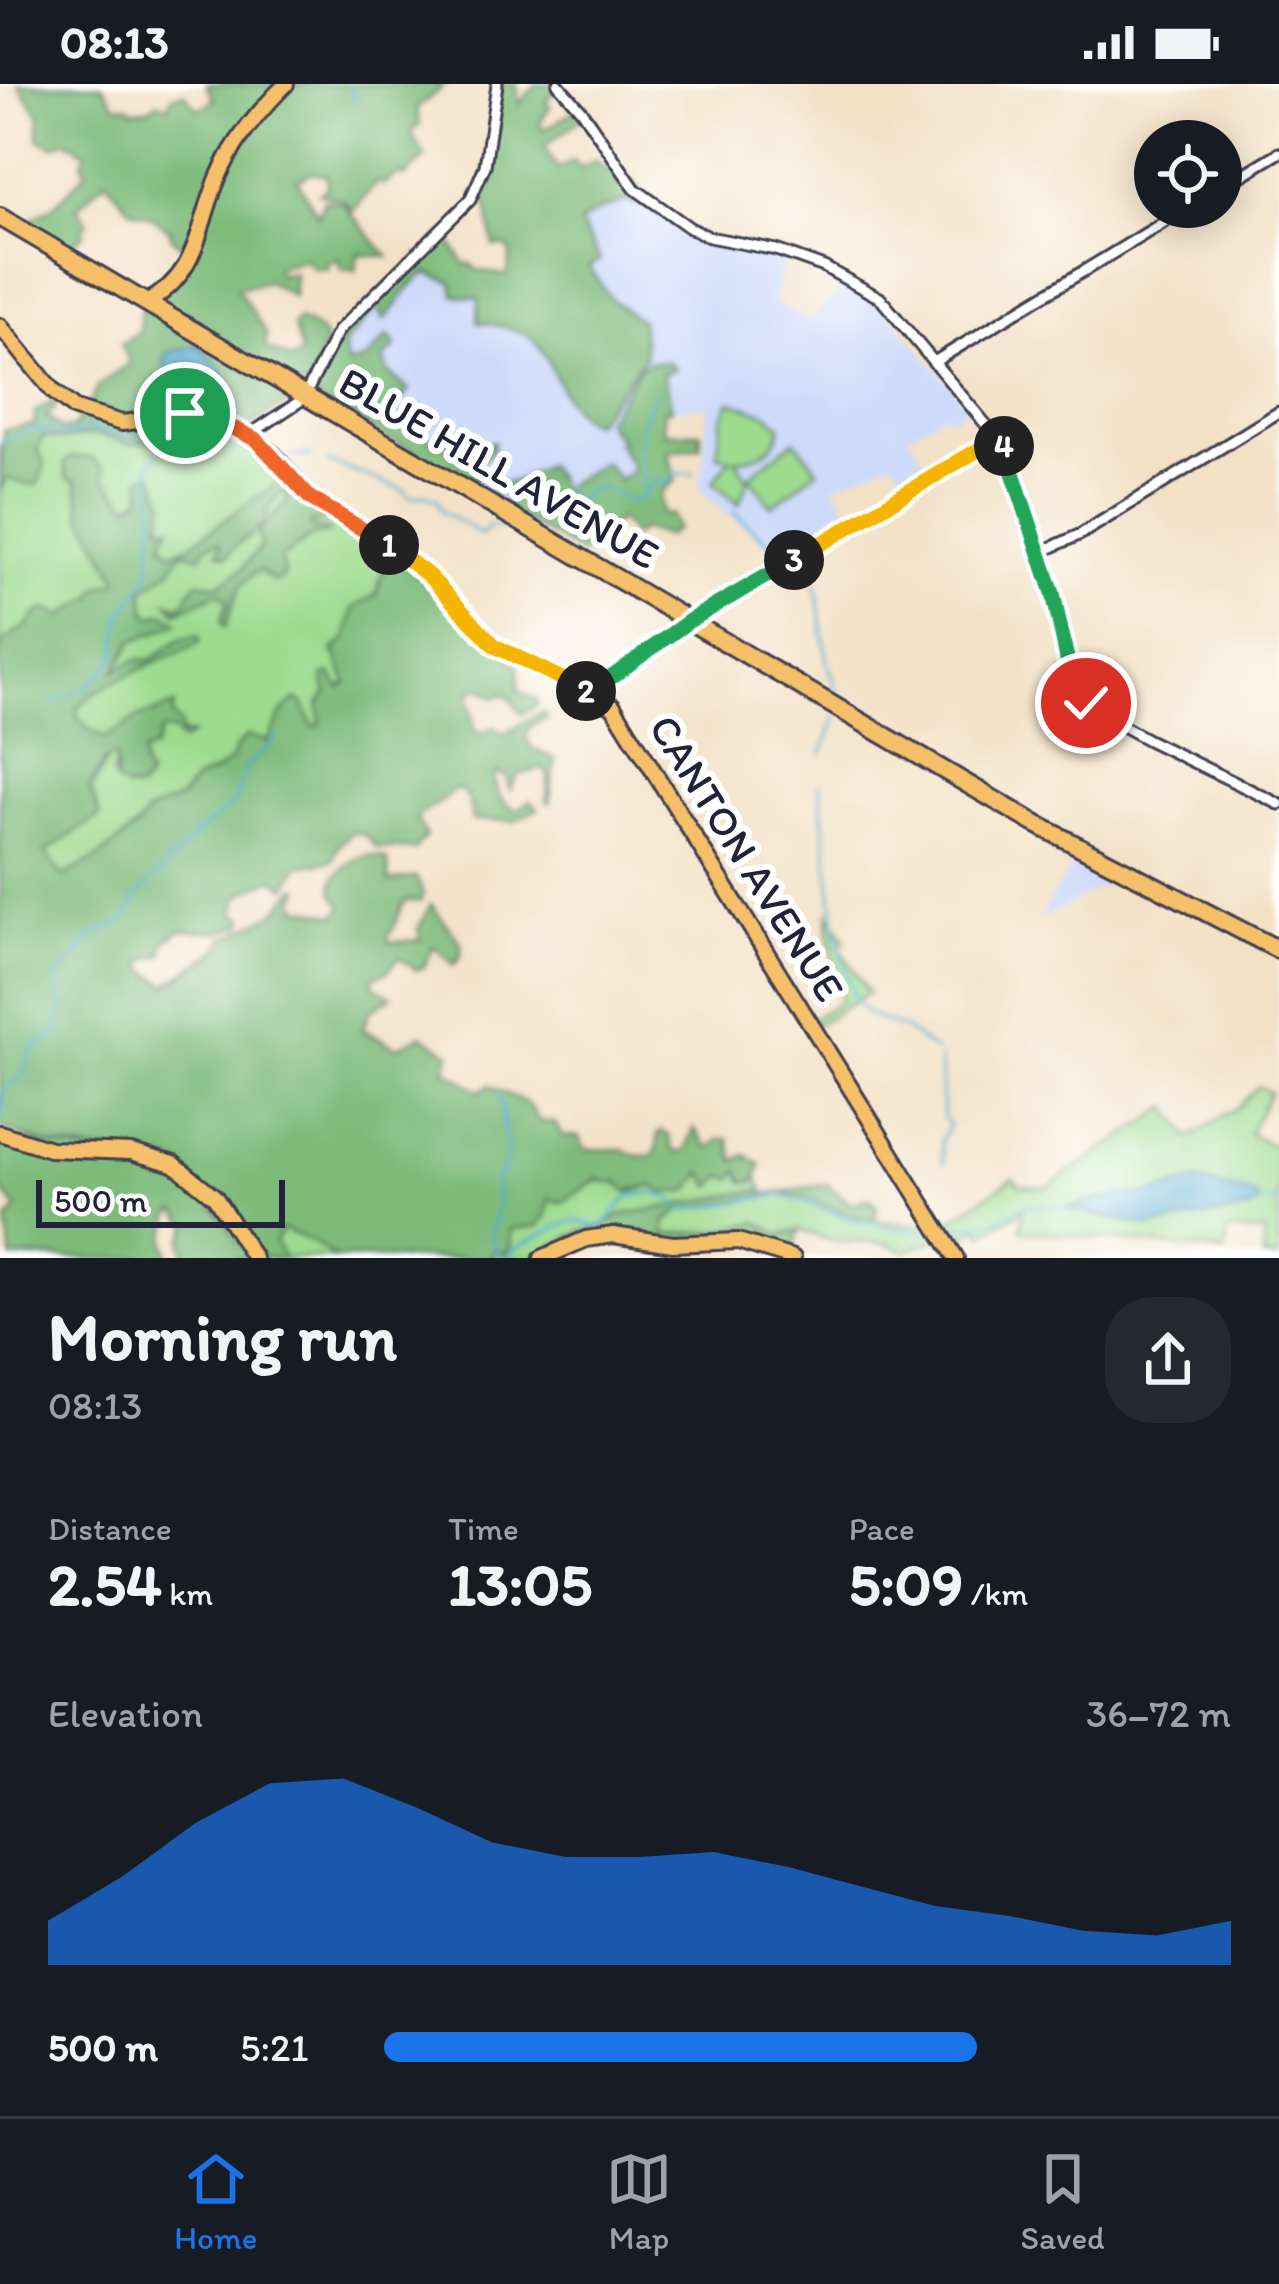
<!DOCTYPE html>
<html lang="en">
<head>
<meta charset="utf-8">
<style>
  :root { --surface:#171b24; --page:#242831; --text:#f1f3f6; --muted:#9ea1a6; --line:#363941; --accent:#1a73e8 }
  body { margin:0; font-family:Itim,sans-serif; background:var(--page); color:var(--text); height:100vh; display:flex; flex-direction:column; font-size:45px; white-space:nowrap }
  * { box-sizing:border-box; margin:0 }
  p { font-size:39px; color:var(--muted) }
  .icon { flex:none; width:66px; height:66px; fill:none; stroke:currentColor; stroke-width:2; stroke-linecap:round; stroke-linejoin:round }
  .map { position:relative; height:1174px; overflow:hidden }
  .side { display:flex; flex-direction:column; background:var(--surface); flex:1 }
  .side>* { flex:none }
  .buttons { position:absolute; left:1134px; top:36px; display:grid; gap:24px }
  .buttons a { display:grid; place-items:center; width:108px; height:108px; border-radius:50%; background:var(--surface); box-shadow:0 6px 30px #0003; font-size:60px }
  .scale { position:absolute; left:36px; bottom:30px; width:249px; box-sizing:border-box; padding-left:12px; border:6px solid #22223b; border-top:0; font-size:33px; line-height:42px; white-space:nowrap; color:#22223b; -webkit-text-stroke:9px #fff; paint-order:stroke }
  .pin { position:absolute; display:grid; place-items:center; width:102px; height:102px; color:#fff; margin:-51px; border:6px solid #fff; border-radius:50%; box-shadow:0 3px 12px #0007 }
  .km { position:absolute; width:60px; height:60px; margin:-30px; border-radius:50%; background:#222; color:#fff; font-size:33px; line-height:60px; text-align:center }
  .round { display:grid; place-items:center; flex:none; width:126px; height:126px; border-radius:48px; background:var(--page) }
  .overview { display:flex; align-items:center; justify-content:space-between; height:204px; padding:0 48px }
  h1 { font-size:66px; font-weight:700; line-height:90px }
  .figures { display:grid; grid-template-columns:repeat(3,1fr); gap:18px; height:204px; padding:12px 48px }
  .figures div { display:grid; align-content:center }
  .figures b { font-size:60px; font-weight:700 }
  .figures small { font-size:33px; font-weight:400 }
  .figures p { font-size:33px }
  .chart { height:336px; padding:24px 48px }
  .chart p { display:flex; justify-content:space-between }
  .chart svg { width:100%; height:216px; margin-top:12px; fill:var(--accent); opacity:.7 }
  ul { padding:0 48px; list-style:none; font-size:39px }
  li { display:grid; grid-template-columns:192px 144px 1fr; align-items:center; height:90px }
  li i { height:30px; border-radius:15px; background:var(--accent) }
  .status { display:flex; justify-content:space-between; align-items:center; height:84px; padding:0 60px; background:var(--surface); direction:ltr }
  .status svg { height:33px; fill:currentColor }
  .menu { display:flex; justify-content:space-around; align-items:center; height:168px; border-top:3px solid var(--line); background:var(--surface); font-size:33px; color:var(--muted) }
  .menu a { display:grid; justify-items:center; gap:6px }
  .menu .current { color:var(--accent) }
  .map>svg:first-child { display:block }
  .built { fill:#cedafa }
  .green { fill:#9edb8f; stroke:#607e65; stroke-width:3; fill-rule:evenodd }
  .forest { fill:#7ebb7a; stroke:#506e5a; stroke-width:3 }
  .water { fill:#51adcf; stroke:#3a6885; stroke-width:3 }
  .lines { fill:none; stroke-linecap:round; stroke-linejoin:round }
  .stream { stroke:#51adcf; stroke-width:3 }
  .minor-casing { stroke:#413f50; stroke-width:15 }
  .major-casing { stroke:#413f50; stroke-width:20 }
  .highway-casing { stroke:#413f50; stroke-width:22 }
  .minor { stroke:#fff; stroke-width:9 }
  .major { stroke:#f6c06b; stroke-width:14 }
  .highway { stroke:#f6c06b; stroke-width:16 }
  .split-1-casing { stroke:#fff; stroke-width:24 }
  .split-2-casing { stroke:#fff; stroke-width:24 }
  .split-3-casing { stroke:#fff; stroke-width:24 }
  .split-4-casing { stroke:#fff; stroke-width:24 }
  .split-5-casing { stroke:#fff; stroke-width:24 }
  .split-1 { stroke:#f0652b; stroke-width:15 }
  .split-2 { stroke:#f5b400; stroke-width:15 }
  .split-3 { stroke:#22a559; stroke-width:15 }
  .split-4 { stroke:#f5b400; stroke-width:15 }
  .split-5 { stroke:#22a559; stroke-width:15 }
  .labels { text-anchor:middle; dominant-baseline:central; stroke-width:12; stroke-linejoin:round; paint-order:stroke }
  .street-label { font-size:42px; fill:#22223b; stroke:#fff }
</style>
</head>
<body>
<div class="status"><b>08:13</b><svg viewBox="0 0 49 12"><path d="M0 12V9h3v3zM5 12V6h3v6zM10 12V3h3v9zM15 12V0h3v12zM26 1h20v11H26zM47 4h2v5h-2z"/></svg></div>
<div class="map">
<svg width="1279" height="1174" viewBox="0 0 1279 1174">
  <rect width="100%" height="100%" fill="#fff"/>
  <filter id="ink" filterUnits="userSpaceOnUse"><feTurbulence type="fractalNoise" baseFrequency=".00833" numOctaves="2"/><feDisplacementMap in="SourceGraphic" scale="24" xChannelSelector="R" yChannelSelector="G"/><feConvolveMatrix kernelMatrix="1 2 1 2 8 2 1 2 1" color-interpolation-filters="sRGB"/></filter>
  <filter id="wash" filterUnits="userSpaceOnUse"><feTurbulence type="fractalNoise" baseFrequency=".004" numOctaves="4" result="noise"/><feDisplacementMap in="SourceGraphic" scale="48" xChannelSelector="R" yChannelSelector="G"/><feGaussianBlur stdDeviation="2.7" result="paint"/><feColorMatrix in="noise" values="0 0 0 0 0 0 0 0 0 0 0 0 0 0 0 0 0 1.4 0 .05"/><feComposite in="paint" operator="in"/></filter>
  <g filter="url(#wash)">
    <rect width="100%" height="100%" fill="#f3e1c6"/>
    <g class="built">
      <path d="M623,94L676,139L702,155L785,173L773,219L810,236L847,198L878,217L969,323L951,336L945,329L908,351L933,389L913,402L893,376L834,402L855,437L789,477L700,408L708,322L658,326L645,401L582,470L310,310L331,259L445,149L497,233L572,126Z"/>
      <path d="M1080,768L1116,786L1108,799L1043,835L1046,822Z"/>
    </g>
    <g class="green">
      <path d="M730,317L768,330L781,342C777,366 757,375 735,375L748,396L739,420L713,398L730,375L717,370L722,336Z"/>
      <path d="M188,332C259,341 263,378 309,416C328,432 353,441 375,455L371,459L383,461L391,478L382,494L408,479L416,486L353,525L346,556L333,567L355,604L325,642L246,690L289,711L300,737L50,891L86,947L161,904L267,833L361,943L606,1083L544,1111L493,1124L475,1140L455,1174H270C232,1120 205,1064 132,1057C92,1054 58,1053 21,1037L37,983L25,958L0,946V629L81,580L55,538L0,571V362L32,342L67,353L84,342L88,334L124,344ZM115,657L125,674L156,658L154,665L144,666L141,674L147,697L134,706L116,698L113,690L116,675L110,671L89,709L74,680Z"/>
      <path d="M795,356L818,386L772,422L749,392Z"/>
      <path d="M829,830L845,857L839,862L868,909L816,941L811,935L841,917C838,886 826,860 829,830Z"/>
      <path d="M1258,1002L1270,1008L1249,1049L1279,1065V1174H1263L1265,1149L1228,1147L1225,1168L1021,1146L1023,1126L983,1150L978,1143L952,1161L941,1143L1013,1094L1019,1101L1046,1104L1169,1023L1190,1054L1239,1022Z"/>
      <path d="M739,1086L743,1095L753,1098L758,1094L763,1106L621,1132L605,1143L582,1147L530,1174H488L495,1166L505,1169L511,1162L510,1145L538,1142L547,1129L549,1115L560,1118C590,1104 599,1083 632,1108L652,1102C675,1111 688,1110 703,1088L713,1102L724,1091L733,1094Z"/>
      <path d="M784,1108C836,1122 868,1142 926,1140L937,1155L907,1167C879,1154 867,1159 839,1158C817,1157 803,1138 781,1151L758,1138L719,1147L665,1150L666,1138L679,1127Z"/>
    </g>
    <g class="forest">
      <path d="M18,0H102L115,20L131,22L132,26L148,25L158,18L168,23L172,13L184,8L198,25L214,16L206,0H446L417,24L420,40L411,48L425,73L404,93L398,89L385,100L377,98L353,127L344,116L319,109L327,103V91L312,88L297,96L318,131L324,116L342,119L388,173L358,170L356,187L341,185L338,175L328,177V185L314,184L304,175L277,183V190L294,189L293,212L268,198L237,204L267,251L265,263L291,276L302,269L293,241L298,236C312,242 317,243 326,257L308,303H296L142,211C167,208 177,189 189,169L171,153L170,146L151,132L130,125L106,96L77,123L88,138L83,144L84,150L63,166L16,138L20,131L30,137L55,121L86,88L82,78L86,69L67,56L54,62L38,54L40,32Z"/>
      <path d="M499,0H517L519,20L537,0H554L557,3L546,17L550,23L540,38L544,46L577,25L583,33L544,63L558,85L572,77L582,84L596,76L605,87L615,81L676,139L641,119L639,122L627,117L600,126L580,139L600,176L589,182L591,186L612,216L641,237L645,273L594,338C560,332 557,277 533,256C519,243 496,242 478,238L479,214L455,211L452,198L426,189C406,203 401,219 384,236L372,216L445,149L465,181L470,179L477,186L507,192L511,167L505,162H494L487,120L477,113L490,75Z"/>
      <path d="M367,220L372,228L343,261L348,281L367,275L388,252L396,262L383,275L388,289L409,306L395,324L402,334L441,363L450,353L463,369L471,363L478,367L484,359L494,358L492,365L477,380L482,385L474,402L310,310L334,253Z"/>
      <path d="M141,222L298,313L245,345L210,331L138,335L86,326L99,302L130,278L121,260L139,248Z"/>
      <path d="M650,278H668L675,285L663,289L672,325L663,326L665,349L701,348L700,363L668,368L676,396L661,409L662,430L672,431L677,445L666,452L642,445L633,452L620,435L582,470L503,424L507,406L493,410L494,400L517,397L547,381L561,404L604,378L619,396L634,386L618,359L620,356L605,337L640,283Z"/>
      <path d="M53,317L56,323L46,332L61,345L74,344L80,332L176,338L149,356L132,360L94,350L61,356L44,352L37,364L45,380L38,400L27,401L8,394L0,405L4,346L35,340V328Z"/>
      <path d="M71,373L91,374L104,383L105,394L129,421L142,413L141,393L153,389L165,418L160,441L171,442L165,450L164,461L172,468L188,462L276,400V381L290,402L328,431L323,437L311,439V443L331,448L312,452L281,474L284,489L280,496L273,497L260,487C236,496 234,521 225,543L221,538L228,517L219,508L177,528L168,518L181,522L197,498L218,501L241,486L261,462L258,450L288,416L284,407C267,417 270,433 257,446C244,459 240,453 228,472L218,469L222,461L217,458L207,461L200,472L183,467L170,486L143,506L147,529L153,533L165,529L178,539L133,557L115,587L135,576H151L180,555L199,551L200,558C172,575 82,602 76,630L87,644L104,654L140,633L174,622L172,632L180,640L181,651H192L182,658L173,647H161L154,665L143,669V683L148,693L140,705H127L117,699L115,672L104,677L90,705L100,732L45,768L63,793L102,771L138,742L148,728L181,714L195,696L217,687L232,675L234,666L247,652L267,657L284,626L296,615L303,619L313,643L320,641L319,621L327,608L323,593L331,590L340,604L347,599L334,565L346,556L353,524L376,511L382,489L391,481L383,461L518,582L519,607L536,615L537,621L521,630L509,612L502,610L495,614L483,605L475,604L469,612L475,647L482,650L495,643L503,651L542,628L547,634L529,644L526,654L532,664L555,675L550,719L547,716L548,691L542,684L518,691L510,706L505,691L495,689C492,704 502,721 516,726L531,717L538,725L514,737L472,736L469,716L461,706H453C444,718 428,724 416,734L426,752L415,766L377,764L366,751L352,748L338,763L333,777L298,782L287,804L273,794L239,812L235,829L245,834L243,840L222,848L180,846L165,858L163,871L145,876L144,885L168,901L173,899L216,868L225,855L275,829L297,803L301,804L296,817L298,823L337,831L343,822L333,808L334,795C348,777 367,764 388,777L389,798L416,793L423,810L420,817H406C396,827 398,841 388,852L389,858L421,856L418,845L431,820L461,859V871L454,881L434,862L424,883L416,886L399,873L388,887L372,894L375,902L392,912L369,928L362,947L397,963L422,951L450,969L446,986L480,1007L490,1001C512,1017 524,1008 539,1037L555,1039L562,1052L579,1053L585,1066L622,1065L637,1072H652L657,1066L658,1050L662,1047L669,1052L673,1066L681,1069L686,1066L694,1044L709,1064L721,1055H729L735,1077L746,1071L761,1081L756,1096L744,1098L739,1086L732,1095L724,1091L711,1102L703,1088L690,1106L665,1109L653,1102L627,1107L618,1097L608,1099L598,1094L563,1118L549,1115L547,1130L538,1142L510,1145L511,1162L505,1169L495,1166L488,1174H336L309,1156L282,1145L275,1158L284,1174H262L180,1079L48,1061L0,1044V562C11,549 31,544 36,529L48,525L62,532L94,513L98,504L119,497L82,431L77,398L67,395L64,380Z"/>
      <path d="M0,1054L164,1080L200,1102L250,1174H186L182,1156L189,1141L177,1127L172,1129L165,1158L170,1174H12L7,1138L17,1125L0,1104Z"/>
      <path d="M828,1100L850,1120C860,1119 869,1109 877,1122L875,1136L850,1132L803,1113L780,1109L679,1127L666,1138L665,1151L719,1147L758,1138L781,1151L799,1146L793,1169L757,1158L672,1157L635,1149L530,1174C561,1158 592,1149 621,1131L759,1106L770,1110Z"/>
    </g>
    <g class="water">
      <path d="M199,261L224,288V300L213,309L178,307L167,298L164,275L170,268Z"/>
      <path d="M1197,1096C1215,1102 1237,1104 1257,1113L1259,1119L1249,1126L1149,1143L1064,1124L1120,1111L1149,1110Z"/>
    </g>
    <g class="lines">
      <g class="stream">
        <path d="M349,0L356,17"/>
        <path d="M183,355L226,359L235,365L257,367L265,372"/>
        <path d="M0,360L33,345L70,351L91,344L119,352L136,349L173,354"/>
        <path d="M293,372H311"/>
        <path d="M328,378L404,406L410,413L424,411L437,415L442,427L482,451L488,443L515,444"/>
        <path d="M644,408C642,389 637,364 640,346C642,330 652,323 654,307"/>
        <path d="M734,429L771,460L799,466"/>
        <path d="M526,431L539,412L566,410L581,415L587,406L601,404L633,418L646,409L656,395L665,400L679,389L694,390"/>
        <path d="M807,472L818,510L827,578"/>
        <path d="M150,477L155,436L150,382L152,374L182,355"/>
        <path d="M829,582L840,615"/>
        <path d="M51,619L88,602L115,575L122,531L148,494L150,481"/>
        <path d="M822,670L837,631"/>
        <path d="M820,700L836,851L855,917L869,931L905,945L936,968"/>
        <path d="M940,974L943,1034L949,1041L941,1056L943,1079"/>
        <path d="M497,1012L502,1019C500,1049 518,1071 495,1097L499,1118L491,1151L498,1173"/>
        <path d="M0,1045L5,1004L22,994L33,961L57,951L62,922L55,893L78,873L87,855L124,837L133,818L191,755L235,718L246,684L277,653"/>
        <path d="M1257,1117L1279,1118"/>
        <path d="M681,1127L781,1111L861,1138L924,1149L934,1147"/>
        <path d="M944,1146L991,1138L1026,1121L1068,1124"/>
        <path d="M504,1174C510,1165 567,1137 576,1137C587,1137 591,1145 603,1140C613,1134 621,1120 629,1112L654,1109L674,1115L679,1123"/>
      </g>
    </g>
  </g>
  <g filter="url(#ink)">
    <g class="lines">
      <g class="minor-casing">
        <g id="minor">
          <path d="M558,0L581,26L635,105L690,144L709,153L776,166L824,183L880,214L1004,362L1053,509L1070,591L1081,613L1097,628L1148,656L1279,720"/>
          <path d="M1221,104L1279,69"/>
          <path d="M934,278L1189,123"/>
          <path d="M249,351L303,315L338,247L470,116L485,82L497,0"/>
          <path d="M1039,469L1081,450L1279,328"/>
          <path d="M590,609L689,537L998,354"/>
        </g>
      </g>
      <g class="major-casing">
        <g id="major">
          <path d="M146,219C204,187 196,137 223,83C238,52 262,24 286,0"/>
          <path d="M0,242L53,307L75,325L122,339L195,330L254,354L274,371L310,414L378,454L423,487L495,562L613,622L956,1174"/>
          <path d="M0,1049L50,1065L131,1068L174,1080L215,1113L254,1174"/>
          <path d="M542,1174L586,1155L613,1151L673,1160L738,1157L793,1174"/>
        </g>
      </g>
      <g class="highway-casing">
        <path id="highway" d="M0,133L1034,739L1279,866"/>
      </g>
      <use href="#minor" class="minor"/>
      <use href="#major" class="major"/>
      <use href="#highway" class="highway"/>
    </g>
  </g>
  <g class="lines" filter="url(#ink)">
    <g class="split-1-casing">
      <path id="split-1" d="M185,329L213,334L257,356L310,414L389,461"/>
    </g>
    <g class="split-2-casing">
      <path id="split-2" d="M389,461L429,492L495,562L586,607"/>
    </g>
    <g class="split-3-casing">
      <path id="split-3" d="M586,607L590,609L689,537L794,476"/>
    </g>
    <g class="split-4-casing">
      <path id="split-4" d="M794,476L998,354L1004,362"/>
    </g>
    <g class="split-5-casing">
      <path id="split-5" d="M1004,362L1053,509L1072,598L1086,619"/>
    </g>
    <use href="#split-1" class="split-1"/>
    <use href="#split-2" class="split-2"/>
    <use href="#split-3" class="split-3"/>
    <use href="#split-4" class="split-4"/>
    <use href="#split-5" class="split-5"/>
  </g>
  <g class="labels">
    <g class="street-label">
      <text transform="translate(499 384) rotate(30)">BLUE HILL AVENUE</text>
      <text transform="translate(747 774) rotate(58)">CANTON AVENUE</text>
    </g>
  </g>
</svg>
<div class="buttons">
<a><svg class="icon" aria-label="locate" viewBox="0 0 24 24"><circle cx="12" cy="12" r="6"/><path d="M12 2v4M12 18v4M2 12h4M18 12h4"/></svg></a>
</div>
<div class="scale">500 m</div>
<div class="pin" style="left:185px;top:329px;background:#1e9e55"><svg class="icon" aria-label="arrive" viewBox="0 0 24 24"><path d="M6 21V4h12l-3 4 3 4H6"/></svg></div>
<div class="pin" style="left:1086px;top:619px;background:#d93025"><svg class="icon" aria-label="check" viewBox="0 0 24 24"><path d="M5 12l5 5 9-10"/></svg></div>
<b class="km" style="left:389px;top:461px">1</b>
<b class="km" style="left:586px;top:607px">2</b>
<b class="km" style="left:794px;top:476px">3</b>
<b class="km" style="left:1004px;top:362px">4</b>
</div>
<section class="side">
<div class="overview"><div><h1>Morning run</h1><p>08:13</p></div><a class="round"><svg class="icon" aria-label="share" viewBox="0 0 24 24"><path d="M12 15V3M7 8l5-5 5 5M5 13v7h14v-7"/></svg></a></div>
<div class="figures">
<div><p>Distance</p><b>2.54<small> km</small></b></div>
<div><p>Time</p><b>13:05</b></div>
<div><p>Pace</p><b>5:09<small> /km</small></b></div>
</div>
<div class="chart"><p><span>Elevation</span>36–72 m</p>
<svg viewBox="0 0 160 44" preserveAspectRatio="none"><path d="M0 44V35L10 26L20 15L30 7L40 6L50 12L60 19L70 22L80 22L90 21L100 24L110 28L120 32L130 34L140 37L150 38L160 35V44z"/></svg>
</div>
<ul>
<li><b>500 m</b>5:21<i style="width:70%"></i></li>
</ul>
</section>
<nav class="menu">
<a class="current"><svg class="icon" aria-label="home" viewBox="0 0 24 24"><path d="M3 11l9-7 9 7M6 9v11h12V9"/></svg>Home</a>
<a><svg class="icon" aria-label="map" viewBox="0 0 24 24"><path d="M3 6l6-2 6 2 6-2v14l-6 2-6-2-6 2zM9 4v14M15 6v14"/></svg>Map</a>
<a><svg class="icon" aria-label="saved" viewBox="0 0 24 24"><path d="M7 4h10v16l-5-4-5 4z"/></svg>Saved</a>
</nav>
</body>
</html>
